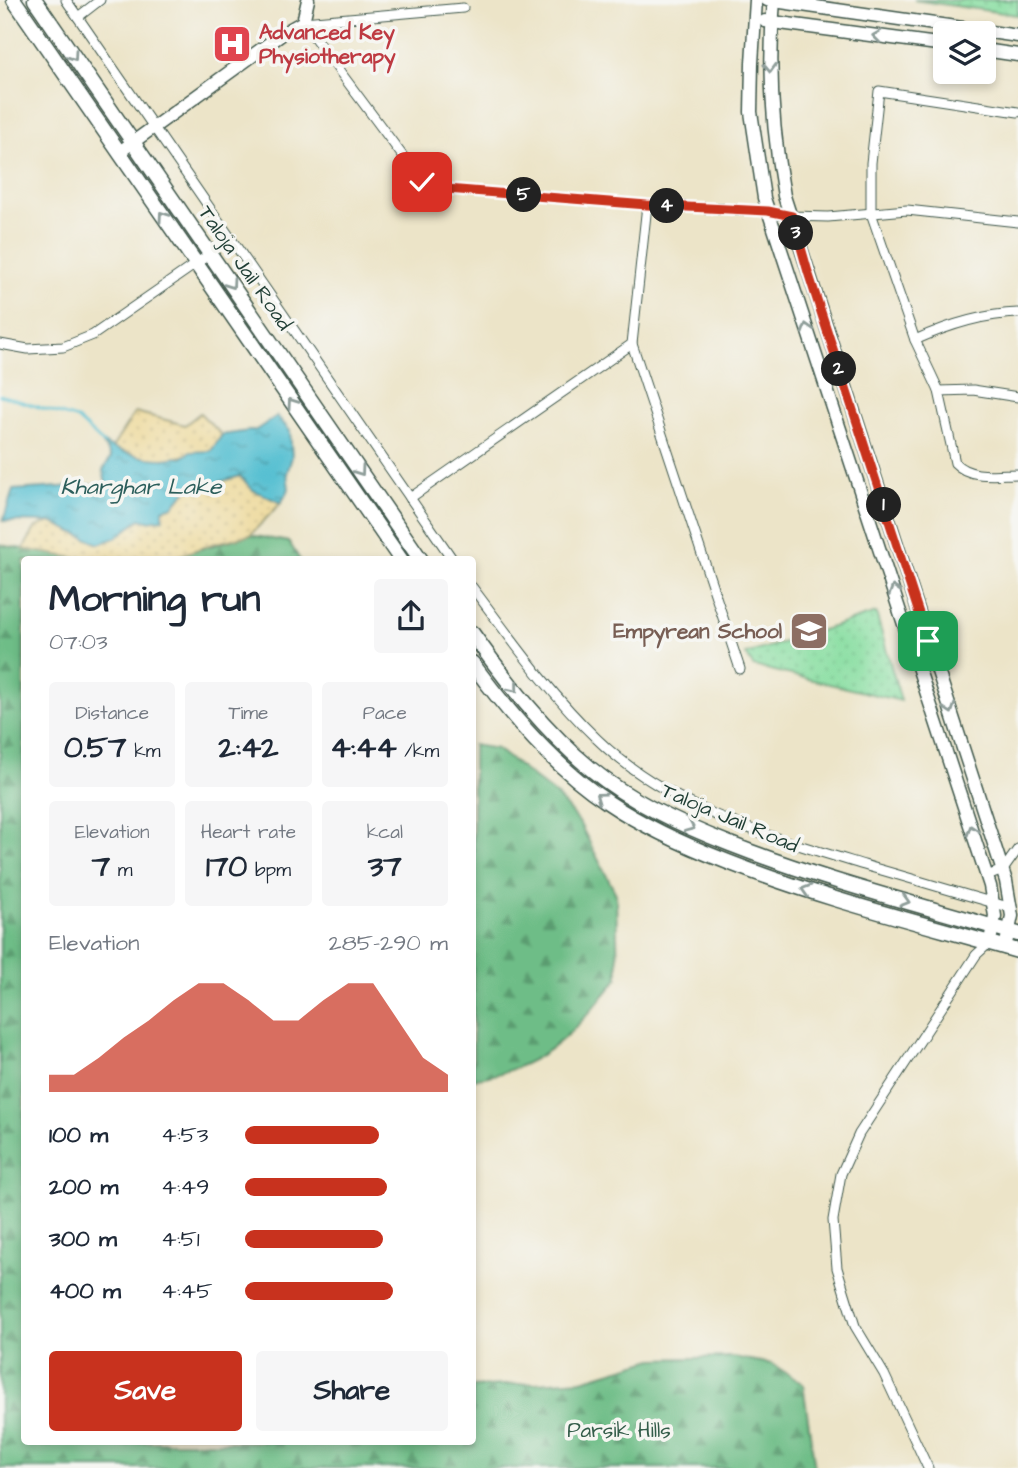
<!DOCTYPE html>
<html lang="en">
<head>
<meta charset="utf-8">
<style>
  :root { --surface:#fff; --page:#f6f6f7; --text:#1f2937; --muted:#747a83; --accent:#c8321e }
  body { margin:0; font-family:"Architects Daughter",sans-serif; background:var(--page); color:var(--text); height:100vh; display:flex; flex-direction:column; font-size:26px; white-space:nowrap }
  * { box-sizing:border-box; margin:0 }
  p { font-size:23px; color:var(--muted) }
  .icon { flex:none; width:38px; height:38px; fill:none; stroke:currentColor; stroke-width:2; stroke-linecap:round; stroke-linejoin:round }
  .map { position:relative; flex:1; overflow:hidden }
  .sheet { position:absolute; left:21px; top:556px; width:455px; height:889px; display:flex; flex-direction:column; background:var(--surface); border-radius:7px; box-shadow:0 4px 10px #0003 }
  .sheet>* { flex:none }
  .controls { position:absolute; left:933px; top:21px; display:grid; gap:14px }
  .controls a { display:grid; place-items:center; width:63px; height:63px; border-radius:7px; background:var(--surface); box-shadow:0 4px 10px #0003; font-size:35px }
  .pin { position:absolute; display:grid; place-items:center; width:60px; height:60px; color:#fff; margin:-30px; border-radius:14px; box-shadow:0 4px 10px #0006 }
  .km { position:absolute; width:35px; height:35px; margin:-18px; border-radius:50%; background:#222; color:#fff; font-size:19px; line-height:35px; text-align:center }
  .round { display:grid; place-items:center; flex:none; width:74px; height:74px; border-radius:7px; background:var(--page) }
  .summary { display:flex; align-items:center; justify-content:space-between; height:119px; padding:0 28px }
  h1 { font-size:38px; font-weight:800; line-height:52px }
  .metrics { display:grid; grid-template-columns:repeat(3,1fr); gap:10px; height:119px; padding:7px 28px }
  .metrics div { display:grid; align-content:center; border-radius:7px; background:var(--page); text-align:center }
  .metrics b { font-size:30px; font-weight:800 }
  .metrics small { font-size:19px; font-weight:400 }
  .metrics p { font-size:19px }
  .chart { height:196px; padding:14px 28px }
  .chart p { display:flex; justify-content:space-between }
  .chart svg { width:100%; height:126px; margin-top:7px; fill:var(--accent); opacity:.7 }
  .button { display:flex; gap:14px; margin-top:auto; padding:14px 28px }
  .button a { flex:1; height:80px; border-radius:7px; background:var(--accent); color:#fff; font-size:28px; font-weight:800; line-height:80px; text-align:center }
  .button a+a { background:var(--page); color:var(--text) }
  ul { padding:0 28px; list-style:none; font-size:23px }
  li { display:grid; grid-template-columns:112px 84px 1fr; align-items:center; height:52px }
  li i { height:18px; border-radius:9px; background:var(--accent) }
  .map>svg:first-child { display:block }
  .forest { fill:url(#forest-firs); stroke:#467d5e; stroke-width:2 }
  .sand { fill:url(#sand-dots); stroke:#868c69; stroke-width:2 }
  .park { fill:url(#park-dots); stroke:#548e6a; stroke-width:2 }
  .water { fill:url(#water-ripples); stroke:#3a7e82; stroke-width:2 }
  .lines { fill:none; stroke-linecap:round; stroke-linejoin:round }
  .stream { stroke:#55bfd1; stroke-width:2.5 }
  .street-casing { stroke:#3e564a; stroke-width:11 }
  .secondary-casing { stroke:#3e564a; stroke-width:15 }
  .primary-casing { stroke:#3e564a; stroke-width:17 }
  .street { stroke:#fff; stroke-width:9 }
  .secondary { stroke:#fff; stroke-width:12 }
  .primary { stroke:#fff; stroke-width:14 }
  .oneway { stroke:#8f9e9a }
  .route-casing { stroke:#fff; stroke-width:14 }
  .route { stroke:#c8321e; stroke-width:9 }
  .labels { text-anchor:middle; dominant-baseline:central; stroke-width:7; stroke-linejoin:round; paint-order:stroke }
  .health-label { font-size:21px; font-weight:bold; fill:#be3a42; stroke:#f6f6f2; text-anchor:start }
  .street-label { font-size:21px; fill:#1f3d34; stroke:#f6f6f2 }
  .education-label { font-size:21px; font-weight:bold; fill:#785e54; stroke:#f6f6f2; text-anchor:end }
  .park-label { font-size:21px; fill:#345d4a; stroke:#f6f6f2 }
  .water-label { font-size:23px; font-style:italic; fill:#2c5e5b; stroke:#f6f6f2 }
</style>
</head>
<body>
<div class="map">
<svg width="1018" height="1468" viewBox="0 0 1018 1468">
  <defs>
    <pattern id="forest-firs" width="22" height="20" patternUnits="userSpaceOnUse" patternTransform="scale(1.75)"><rect width="22" height="20" fill="#6ebd87"/><path d="M5 1l3.5 6h-7zM16 11l3.5 6h-7z" fill="#5a9b6f"/></pattern>
    <pattern id="sand-dots" width="8" height="8" patternUnits="userSpaceOnUse" patternTransform="scale(1.75)"><rect width="8" height="8" fill="#eeda9e"/><path d="M2 2h.1M6 6h.1" fill="none" stroke="#ccbc89" stroke-width="1.8" stroke-linecap="round"/></pattern>
    <pattern id="park-dots" width="8" height="8" patternUnits="userSpaceOnUse" patternTransform="scale(1.75)"><rect width="8" height="8" fill="#88dea1"/><path d="M2 2h.1M6 6h.1" fill="none" stroke="#75bf8b" stroke-width="1.8" stroke-linecap="round"/></pattern>
    <pattern id="water-ripples" width="26" height="14" patternUnits="userSpaceOnUse" patternTransform="scale(1.75)"><rect width="26" height="14" fill="#55bfd1"/><path d="M2 4q2-2 4 0t4 0M15 11q2-2 4 0t4 0" fill="none" stroke="#469caa"/></pattern>
  </defs>
  <rect width="100%" height="100%" fill="#f6f6f2"/>
  <filter id="ink" filterUnits="userSpaceOnUse"><feTurbulence type="fractalNoise" baseFrequency=".0143" numOctaves="2"/><feDisplacementMap in="SourceGraphic" scale="14" xChannelSelector="R" yChannelSelector="G"/><feConvolveMatrix kernelMatrix="1 2 1 2 8 2 1 2 1" color-interpolation-filters="sRGB"/></filter>
  <filter id="wash" filterUnits="userSpaceOnUse"><feTurbulence type="fractalNoise" baseFrequency=".00686" numOctaves="4" result="noise"/><feDisplacementMap in="SourceGraphic" scale="28" xChannelSelector="R" yChannelSelector="G"/><feGaussianBlur stdDeviation="1.57" result="paint"/><feColorMatrix in="noise" values="0 0 0 0 0 0 0 0 0 0 0 0 0 0 0 0 0 1.4 0 .05"/><feComposite in="paint" operator="in"/></filter>
  <g filter="url(#wash)">
    <rect width="100%" height="100%" fill="#ece4c8"/>
    <g class="forest">
      <path d="M250,535L289,542L300,560H153C186,555 218,543 250,535Z"/>
      <path d="M0,545L86,560H24V1442H472L473,1387L582,1380L653,1359L733,1357L772,1364L803,1384L815,1468H0Z"/>
      <path d="M473,745L497,749L557,796L579,822L616,894L618,978C575,1031 544,1069 473,1079Z"/>
    </g>
    <g class="sand">
      <path d="M135,412L185,425L200,413L222,435L211,451C194,452 183,457 167,459C150,461 129,453 112,448Z"/>
      <path d="M240,476L253,490L281,503L250,535L212,544L176,557L153,560H86L23,549L36,527L51,522L99,544L117,537L126,528L136,524L140,519L173,506L187,490L199,484L216,483Z"/>
    </g>
    <g class="park">
      <path d="M914,0H1018V15Z"/>
      <path d="M876,613L901,701L753,666L746,654Z"/>
    </g>
    <path class="water" d="M277,416L290,431L292,457L287,473L289,489L281,503L253,490L240,476L216,483L199,484L187,490L173,506L163,509V519L147,521L140,519L117,537L99,544L51,522L3,521L13,490L106,484L103,470L111,458L102,442C119,453 144,459 164,459C171,458 175,456 182,458L190,452L211,451L222,435L256,430Z"/>
    <g class="lines">
      <path class="stream" d="M0,395L77,419L104,444"/>
    </g>
  </g>
  <g filter="url(#ink)">
    <g class="lines">
      <g class="street-casing">
        <g id="street">
          <path d="M66,0L453,560"/>
          <path d="M78,17L100,0"/>
          <path d="M303,22L422,182L435,188L647,205L768,211L792,216L828,217L907,210L1018,222"/>
          <path d="M303,22L463,8"/>
          <path d="M1018,112L879,91L871,163V213L915,340L939,391L955,463C970,479 997,474 1018,474"/>
          <path d="M647,205L632,344L740,669"/>
          <path d="M915,340C946,326 984,314 1018,313"/>
          <path d="M0,344L28,349L63,347L93,335L210,254"/>
          <path d="M939,391L973,390L1018,397"/>
          <path d="M410,498L632,344"/>
          <path d="M472,587C512,640 549,693 597,739C669,809 770,837 864,865C913,879 962,894 1012,908"/>
          <path d="M987,876L1003,870L1018,849"/>
          <path d="M928,1468L884,1374L855,1326L837,1268L833,1220L841,1174L859,1134L976,955L989,943"/>
        </g>
      </g>
      <g class="secondary-casing">
        <g id="secondary">
          <path d="M756,0L752,63L751,112L764,198L990,886L995,916L991,936"/>
          <path d="M767,0L1018,36"/>
          <path d="M774,0C768,66 772,130 784,196L1006,881L1012,916L1005,948"/>
          <path d="M765,21L945,45"/>
          <path d="M984,50L1018,55"/>
          <path d="M125,148L285,32L303,22L308,0"/>
        </g>
      </g>
      <g class="primary-casing">
        <g id="primary">
          <path d="M14,0L401,560"/>
          <path d="M35,0L421,560"/>
          <path d="M472,633C507,682 544,730 591,769C631,802 681,825 730,844C824,881 921,905 1018,934"/>
          <path d="M472,663C510,715 555,768 609,803C646,828 687,846 728,862C822,899 921,923 1018,951"/>
        </g>
      </g>
      <use href="#street" class="street"/>
      <use href="#secondary" class="secondary"/>
      <use href="#primary" class="primary"/>
    </g>
    <defs><path id="oneway-chevron" d="M-2-3.5L2.5 0L-2 3.5" fill="none" stroke-width="1.6" stroke-linecap="round" stroke-linejoin="round" transform="scale(1.75)"/></defs>
    <g class="oneway">
      <use href="#oneway-chevron" transform="translate(877 36) rotate(-173)"/>
      <use href="#oneway-chevron" transform="translate(73 56) rotate(55)"/>
      <use href="#oneway-chevron" transform="translate(770 68) rotate(88)"/>
      <use href="#oneway-chevron" transform="translate(163 216) rotate(-125)"/>
      <use href="#oneway-chevron" transform="translate(231 284) rotate(55)"/>
      <use href="#oneway-chevron" transform="translate(807 328) rotate(-107)"/>
      <use href="#oneway-chevron" transform="translate(292 403) rotate(-125)"/>
      <use href="#oneway-chevron" transform="translate(360 471) rotate(55)"/>
      <use href="#oneway-chevron" transform="translate(894 590) rotate(-108)"/>
      <use href="#oneway-chevron" transform="translate(514 688) rotate(51)"/>
      <use href="#oneway-chevron" transform="translate(950 709) rotate(72)"/>
      <use href="#oneway-chevron" transform="translate(600 797) rotate(-144)"/>
      <use href="#oneway-chevron" transform="translate(690 827) rotate(23)"/>
      <use href="#oneway-chevron" transform="translate(972 830) rotate(-108)"/>
      <use href="#oneway-chevron" transform="translate(806 890) rotate(-163)"/>
      <use href="#oneway-chevron" transform="translate(905 901) rotate(16)"/>
    </g>
  </g>
  <g class="lines" filter="url(#ink)">
    <g class="route-casing">
      <path id="route" d="M422,182L435,188L647,205L768,211L792,216L808,272L928,641"/>
    </g>
    <use href="#route" class="route"/>
  </g>
  <defs>
    <g id="hospital-square" transform="scale(2.0125)"><rect x="-9" y="-9" width="18" height="18" rx="4" fill="#e0444e" stroke="#f6f6f2"/><path d="M-5-5h3v3.5h4V-5h3V5h-3V1.5h-4V5h-3Z" fill="#fff"/></g>
    <g id="school-square" transform="scale(2.0125)"><rect x="-9" y="-9" width="18" height="18" rx="4" fill="#8d6e63" stroke="#f6f6f2"/><path d="M0-5L7-2L0 1L-7-2ZM-4 1L0 2.5L4 1V4Q0 6-4 4Z" fill="#fff"/></g>
  </defs>
  <g fill-rule="evenodd">
    <use href="#hospital-square" x="232" y="44"/>
    <use href="#school-square" x="809" y="631"/>
  </g>
  <g class="labels">
    <g class="health-label">
      <text x="259" y="32">Advanced Key<tspan x="259" dy="24">Physiotherapy</tspan></text>
    </g>
    <g class="street-label">
      <text transform="translate(245 268) rotate(55)">Taloja Jail Road</text>
      <text transform="translate(730 818) rotate(23)">Taloja Jail Road</text>
    </g>
    <g class="education-label">
      <text x="782" y="631">Empyrean School</text>
    </g>
    <g class="park-label">
      <text x="619" y="1430">Parsik Hills</text>
    </g>
    <g class="water-label">
      <text x="141" y="487">Kharghar Lake</text>
    </g>
  </g>
</svg>
<div class="controls">
<a><svg class="icon" aria-label="layers" viewBox="0 0 24 24"><path d="M12 4l9 5-9 5-9-5zM3 14l9 5 9-5"/></svg></a>
</div>
<div class="pin" style="left:928px;top:641px;background:#1e9e55"><svg class="icon" aria-label="arrive" viewBox="0 0 24 24"><path d="M6 21V4h12l-3 4 3 4H6"/></svg></div>
<div class="pin" style="left:422px;top:182px;background:#d93025"><svg class="icon" aria-label="check" viewBox="0 0 24 24"><path d="M5 12l5 5 9-10"/></svg></div>
<b class="km" style="left:884px;top:505px">1</b>
<b class="km" style="left:839px;top:369px">2</b>
<b class="km" style="left:796px;top:233px">3</b>
<b class="km" style="left:667px;top:206px">4</b>
<b class="km" style="left:524px;top:195px">5</b>
<section class="sheet">
<div class="summary"><div><h1>Morning run</h1><p>07:03</p></div><a class="round"><svg class="icon" aria-label="share" viewBox="0 0 24 24"><path d="M12 15V3M7 8l5-5 5 5M5 13v7h14v-7"/></svg></a></div>
<div class="metrics">
<div><p>Distance</p><b>0.57<small> km</small></b></div>
<div><p>Time</p><b>2:42</b></div>
<div><p>Pace</p><b>4:44<small> /km</small></b></div>
</div>
<div class="metrics">
<div><p>Elevation</p><b>7<small> m</small></b></div>
<div><p>Heart rate</p><b>170<small> bpm</small></b></div>
<div><p>kcal</p><b>37</b></div>
</div>
<div class="chart"><p><span>Elevation</span>285–290 m</p>
<svg viewBox="0 0 160 44" preserveAspectRatio="none"><path d="M0 44V38L10 38L20 32L30 25L40 19L50 12L60 6L70 6L80 12L90 19L100 19L110 12L120 6L130 6L140 19L150 32L160 38V44z"/></svg>
</div>
<ul>
<li><b>100 m</b>4:53<i style="width:66%"></i></li>
<li><b>200 m</b>4:49<i style="width:70%"></i></li>
<li><b>300 m</b>4:51<i style="width:68%"></i></li>
<li><b>400 m</b>4:45<i style="width:73%"></i></li>
</ul>
<div class="button"><a>Save</a><a>Share</a></div>
</section>
</div>
</body>
</html>
